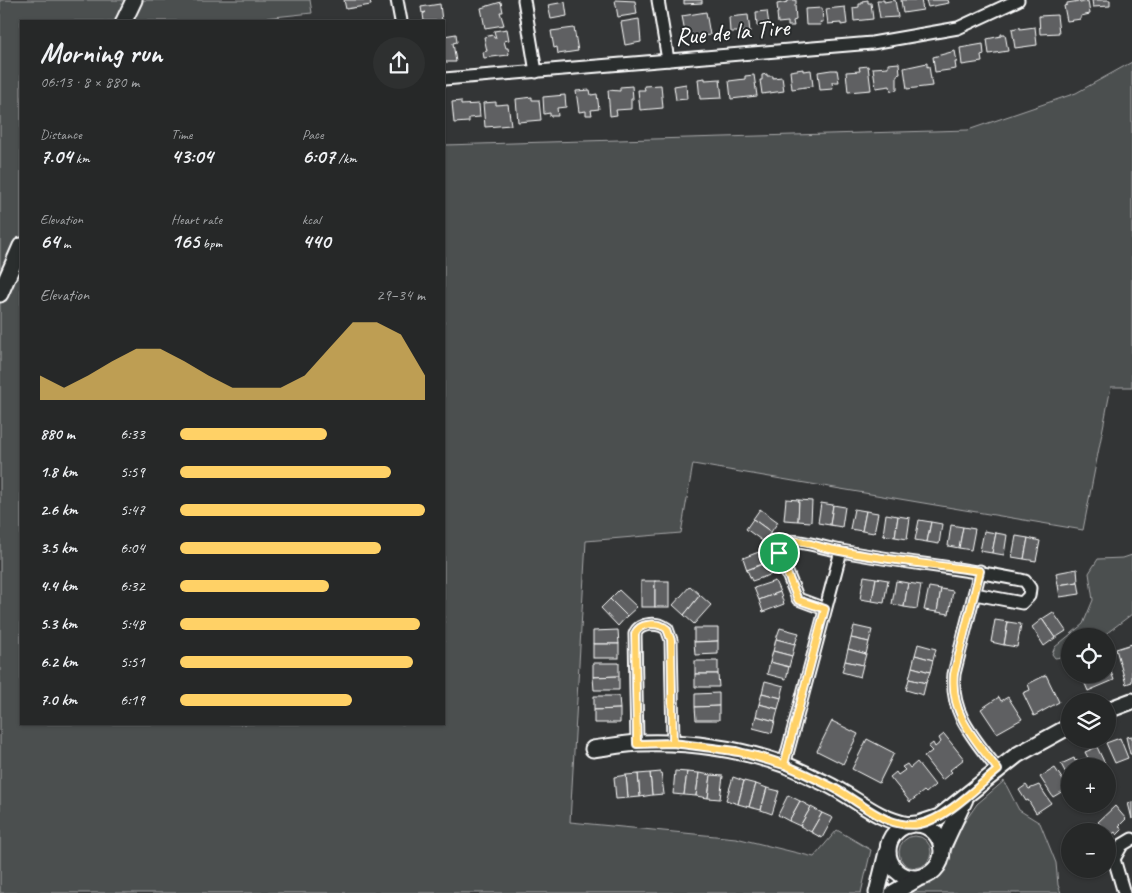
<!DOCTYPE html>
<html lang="en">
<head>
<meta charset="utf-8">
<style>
  :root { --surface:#262828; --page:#2e3030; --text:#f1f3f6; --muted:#a4a6a8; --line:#424445; --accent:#ffd166 }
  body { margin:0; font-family:Caveat,sans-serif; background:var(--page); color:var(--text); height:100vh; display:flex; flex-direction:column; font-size:19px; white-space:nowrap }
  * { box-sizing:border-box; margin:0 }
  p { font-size:16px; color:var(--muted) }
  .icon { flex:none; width:28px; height:28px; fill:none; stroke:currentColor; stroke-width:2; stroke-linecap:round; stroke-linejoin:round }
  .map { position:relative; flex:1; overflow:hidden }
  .panel { position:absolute; left:20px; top:20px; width:425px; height:705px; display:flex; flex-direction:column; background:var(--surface); border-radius:0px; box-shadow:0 1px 4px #0004,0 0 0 1px var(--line) }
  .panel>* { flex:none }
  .controls { position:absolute; left:1061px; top:628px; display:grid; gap:10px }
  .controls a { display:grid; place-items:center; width:55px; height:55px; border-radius:50%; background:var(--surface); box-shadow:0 1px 4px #0004,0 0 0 1px var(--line); font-size:25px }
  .pin { position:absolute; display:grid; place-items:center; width:42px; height:42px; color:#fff; margin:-21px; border:2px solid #fff; border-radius:50%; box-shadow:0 1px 5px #0007 }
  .round { display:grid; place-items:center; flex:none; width:52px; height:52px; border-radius:26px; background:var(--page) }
  .summary { display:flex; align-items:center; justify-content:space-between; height:85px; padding:0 20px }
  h1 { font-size:28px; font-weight:700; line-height:38px }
  .metrics { display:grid; grid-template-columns:repeat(3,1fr); gap:8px; height:85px; padding:5px 20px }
  .metrics div { display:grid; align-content:center }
  .metrics b { font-size:21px; font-weight:700 }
  .metrics small { font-size:14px; font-weight:400 }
  .metrics p { font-size:14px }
  .chart { height:140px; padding:10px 20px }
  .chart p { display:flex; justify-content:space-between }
  .chart svg { width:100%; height:90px; margin-top:5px; fill:var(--accent); opacity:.7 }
  ul { padding:0 20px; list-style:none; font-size:16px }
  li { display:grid; grid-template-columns:80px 60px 1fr; align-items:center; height:38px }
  li i { height:12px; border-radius:6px; background:var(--accent) }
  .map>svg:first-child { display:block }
  .green { fill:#4c4f50; stroke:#a6a7a8 }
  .building { fill:#5f6162; stroke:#fff }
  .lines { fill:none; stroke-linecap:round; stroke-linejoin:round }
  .minor-casing { stroke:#fff; stroke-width:15 }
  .tertiary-casing { stroke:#fff; stroke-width:19 }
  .minor { stroke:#2a2d2e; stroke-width:11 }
  .tertiary { stroke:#2a2d2e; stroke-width:15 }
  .route-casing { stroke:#fff; stroke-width:10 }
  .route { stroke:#ffd166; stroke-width:6 }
  .labels { text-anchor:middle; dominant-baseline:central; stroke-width:4; stroke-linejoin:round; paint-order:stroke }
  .street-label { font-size:25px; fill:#fff; stroke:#2a2d2e }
</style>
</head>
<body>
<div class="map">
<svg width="1132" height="893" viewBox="0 0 1132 893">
  <rect width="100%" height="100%" fill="#333536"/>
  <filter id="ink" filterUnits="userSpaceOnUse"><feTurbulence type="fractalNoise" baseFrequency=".02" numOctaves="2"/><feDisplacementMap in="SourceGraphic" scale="10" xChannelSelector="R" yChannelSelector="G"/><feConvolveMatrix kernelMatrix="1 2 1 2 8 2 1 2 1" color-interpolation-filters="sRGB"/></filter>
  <g filter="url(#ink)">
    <g class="green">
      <path d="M0,0H310L312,13L236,21H21V724H444V145L968,130L1076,93L1132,62V387H1111L1083,530L693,464L681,533L586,541L570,822L736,838L814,857L837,830L871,850L861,893H0Z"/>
      <path d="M1132,555V614L1103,636H1070V656L1055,658L1052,654L1055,647L1083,624L1093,600L1089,573L1098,559L1123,558Z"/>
      <path d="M1004,781L1019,810L1040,823L1056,863L1058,885L1061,893H908L913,889L930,883L945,869L959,830L977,804Z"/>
      <circle cx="915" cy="852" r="16"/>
    </g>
    <g class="building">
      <path d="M344,0H370L371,5L346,9Z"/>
      <path d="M615,0L635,1L637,14L618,17Z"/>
      <path d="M684,0H702V3L684,4Z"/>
      <path d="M788,0H796V4L795,5L796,20L793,21L794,26H788V22L778,23L777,13H778L777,4L788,2Z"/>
      <path d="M868,0V3H871L873,19L854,21L853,8L859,7V4H862V1Z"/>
      <path d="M877,0H884V2L895,0L898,17L880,18Z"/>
      <path d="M901,0H921L923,10L903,13Z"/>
      <path d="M926,0H948L949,3L928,7Z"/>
      <path d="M1092,0H1110V6L1093,7Z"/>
      <path d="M1079,1L1080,3L1088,1L1090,14L1081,16V19L1067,21L1064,6L1067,5V3Z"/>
      <path d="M501,2L503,12H500L504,25L485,28L481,8Z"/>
      <path d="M565,2L567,16L551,19L548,5Z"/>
      <path d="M440,4L442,21H424L423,14L426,12L422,13L421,7Z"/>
      <path d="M845,7L847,24L841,25V23L828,24L826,9Z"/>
      <path d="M822,8L823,22H820L821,25H806L805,9Z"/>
      <path d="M767,11L769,25L757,26L756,12Z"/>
      <path d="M706,12L710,35L690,38L689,31L685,32L682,16Z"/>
      <path d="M748,15L750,32H730L729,17Z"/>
      <path d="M1057,15L1059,33L1040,34L1039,16Z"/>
      <path d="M639,19L641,42L625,45L621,22Z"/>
      <path d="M1020,27V29L1035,27L1037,45L1015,48L1012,29Z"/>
      <path d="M574,28L578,51L558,54L557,47L554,48L551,31Z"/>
      <path d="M507,29L509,40L504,41L506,48H508L509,54L508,55L484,58L483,52L487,51L484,37L493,35L494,38H496L494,31Z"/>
      <path d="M456,34L457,42L453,43L456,62H444V36Z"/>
      <path d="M1001,34H1005L1008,51L989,54L987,39L1001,36Z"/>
      <path d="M983,44L984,55L981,56L982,62L962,65L960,48Z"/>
      <path d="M955,51L957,62H955L956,69L935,72L933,57Z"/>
      <path d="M899,63L900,74L897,75V90L891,91L890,86L876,88L873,68L888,67V64Z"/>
      <path d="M927,63V67L929,66L932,86L907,89L904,68Z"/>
      <path d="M868,66L871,90L848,92L846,72L860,71L859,67Z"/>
      <path d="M803,69V71L811,70L813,86L792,89L790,71Z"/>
      <path d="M831,70H837L839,82H832L833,89L820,90L818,72Z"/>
      <path d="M767,74V76H773V78L782,77L784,91L762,94L760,80H762V75Z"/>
      <path d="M754,75L757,96L731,99L729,81L745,79V76Z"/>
      <path d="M705,78V80L720,79L722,98L700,99L698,79Z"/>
      <path d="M686,84L687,99L676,100L674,86Z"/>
      <path d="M661,85L663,108L640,110L638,90H645L644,86Z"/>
      <path d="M632,86L633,99H631V109L616,110L617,115L610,116L608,90L620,91V87Z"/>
      <path d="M590,90L591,95L597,94L599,109L591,110L592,115H586V111L579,112L576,91Z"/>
      <path d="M565,95L566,107L557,108L558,116H550V113L544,114L543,97Z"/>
      <path d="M532,97V100H539L541,120L518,122L516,99Z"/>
      <path d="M461,101V105L479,104L480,117L469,118V122L454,123L452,102Z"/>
      <path d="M496,102V105L508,104L511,125L485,127L483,103Z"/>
      <path d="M786,499L799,500L798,521L784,520Z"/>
      <path d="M799,500L812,501L811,522L798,521Z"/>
      <path d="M821,503L833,505L830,525L818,523Z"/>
      <path d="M833,505L845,507L842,527L830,525Z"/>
      <path d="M760,509L778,522L771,532L753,519Z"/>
      <path d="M854,509L866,511L862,531L850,529Z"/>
      <path d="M866,511L878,513L874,533L862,531Z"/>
      <path d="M886,514L898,516L895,537L883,535Z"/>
      <path d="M898,516L910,518L907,539L895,537Z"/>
      <path d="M753,519L771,532L764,542L746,529Z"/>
      <path d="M919,520L931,522L927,542L915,540Z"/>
      <path d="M931,522L942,524L939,544L927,542Z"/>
      <path d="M951,525L963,527L959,548L948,546Z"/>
      <path d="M963,527L975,529L971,550L959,548Z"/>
      <path d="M984,531L996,533L992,553L980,551Z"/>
      <path d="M996,533L1007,535L1004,555L992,553Z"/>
      <path d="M1016,536L1028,538L1024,559L1012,557Z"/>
      <path d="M1028,538L1040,541L1036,561L1024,559Z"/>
      <path d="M764,550L768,562L747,570L743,558Z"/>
      <path d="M768,562L773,574L752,581L747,570Z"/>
      <path d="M1077,569L1078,582L1058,585L1056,573Z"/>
      <path d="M864,576L876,578L872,601L860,599Z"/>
      <path d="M876,578L888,580L884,603L872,601Z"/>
      <rect x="641" y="581" width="14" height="26"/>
      <rect x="655" y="581" width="14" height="26"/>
      <path d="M775,581L780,592L759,600L754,588Z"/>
      <path d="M896,581L908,583L904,607L892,604Z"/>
      <path d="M1078,582L1080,594L1060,597L1058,585Z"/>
      <path d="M908,583L921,585L917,609L904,607Z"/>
      <path d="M690,586L700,595L684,615L673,605Z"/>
      <path d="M929,587L941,589L937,612L924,610Z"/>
      <path d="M941,589L953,591L949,614L937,612Z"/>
      <path d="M619,590L637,607L627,616L610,599Z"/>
      <path d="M780,592L784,604L763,612L759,600Z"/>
      <path d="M700,595L711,605L694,624L684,615Z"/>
      <path d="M610,599L627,616L618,626L601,608Z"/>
      <path d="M1053,612L1066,631L1055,638L1042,619Z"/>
      <path d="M1042,619L1055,638L1044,646L1032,627Z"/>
      <path d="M995,620L1008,622L1004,645L991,642Z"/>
      <path d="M1008,622L1021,624L1017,647L1004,645Z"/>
      <path d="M854,626L872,630L869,642L851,638Z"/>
      <path d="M694,628H718V641L694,642Z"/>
      <path d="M780,628L799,633L795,644L776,639Z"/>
      <path d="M618,630L619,644H593V631Z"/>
      <path d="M851,638L869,642L866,654L848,649Z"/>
      <path d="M776,639L795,644L792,656L773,651Z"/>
      <path d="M718,641V654L695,655L694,642Z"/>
      <rect x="593" y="644" width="26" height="14"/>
      <path d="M918,644L936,649L933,660L915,655Z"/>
      <path d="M1132,644V682L1126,684L1116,649Z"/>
      <path d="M848,649L866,654L863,665L845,661Z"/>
      <path d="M773,651L792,656L789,667L770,662Z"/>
      <path d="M915,655L933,660L930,672L912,667Z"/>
      <rect x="695" y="661" width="23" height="13"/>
      <path d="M845,661L863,665L860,677L842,672Z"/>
      <path d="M770,662L789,667L786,679L767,674Z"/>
      <path d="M593,663H619V676L593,677Z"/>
      <path d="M1108,664L1114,680L1088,691L1081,674H1108Z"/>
      <path d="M912,667L930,672L926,683L909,679Z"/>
      <path d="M695,674H718L719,687H695Z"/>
      <path d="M1046,675L1059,702L1034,716L1023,693L1030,690L1028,684Z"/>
      <path d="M619,676V690H594L593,677Z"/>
      <path d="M909,679L926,683L923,695L906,690Z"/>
      <path d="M765,681L784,686L781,698L762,693Z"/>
      <path d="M719,693V706L695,707V694Z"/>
      <path d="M762,693L781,698L778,709L759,704Z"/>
      <path d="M594,696H619L620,709L594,710Z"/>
      <path d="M999,697L1001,701L1008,697L1022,719L997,733L981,709Z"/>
      <path d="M759,704L778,709L775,721L756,716Z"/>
      <path d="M719,706V720H696L695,707Z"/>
      <path d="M620,709V723H594V710Z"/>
      <path d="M756,716L775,721L772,733L753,728Z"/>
      <path d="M832,721L858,734L843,764L817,751Z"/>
      <path d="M944,734L964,759L950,770L952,772L942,780L924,757L932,751L928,747L933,743L935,747L941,742L939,738Z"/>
      <path d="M1132,736V754H1130L1126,737Z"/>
      <path d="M1120,738L1128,758L1115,763L1106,743Z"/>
      <path d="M867,739L894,753L879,783L852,769Z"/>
      <path d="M1097,747L1106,766H1092L1085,752Z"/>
      <path d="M1074,758L1075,761L1078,760L1081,766H1070V781L1061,764Z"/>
      <path d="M917,762L935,785L926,793L924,791L910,802L890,777L896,772L898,775L905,770L902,767L907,764L910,768Z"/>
      <path d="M1055,768L1068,788L1053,797L1040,777Z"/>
      <path d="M675,771L687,772L684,795L673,794Z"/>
      <path d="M661,772L664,794L652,795L650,773Z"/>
      <path d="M687,772L699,773L696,796L684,795Z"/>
      <path d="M650,773L652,795L640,797L638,774Z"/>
      <path d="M699,773L711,775L708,798L696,796Z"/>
      <path d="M638,774L640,797L628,798L626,775Z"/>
      <path d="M626,775L628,798L616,799L614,777Z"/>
      <path d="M711,775L723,776L720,799L708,798Z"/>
      <path d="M733,777L744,781L738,804L726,800Z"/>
      <path d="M744,781L756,784L749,807L738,804Z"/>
      <path d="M756,784L767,788L761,810L749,807Z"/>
      <path d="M1026,785L1029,789L1039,785L1051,803L1036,813L1028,800L1026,801L1019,790Z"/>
      <path d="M767,788L779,791L772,814L761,810Z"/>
      <path d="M788,795L800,801L789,821L778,815Z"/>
      <path d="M800,801L811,807L800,826L789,821Z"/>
      <path d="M1132,802V819L1128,803Z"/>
      <path d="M1115,806L1126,819L1119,826L1122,830L1117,835L1115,832L1110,836L1098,822Z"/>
      <path d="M811,807L822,813L811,832L800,826Z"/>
      <path d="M822,813L833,818L822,838L811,832Z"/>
    </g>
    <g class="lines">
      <g class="minor-casing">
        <g id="minor">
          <path d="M397,0L401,21"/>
          <path d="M524,0L536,72"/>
          <path d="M658,0L668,60"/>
          <path d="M444,79L872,43L958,28L1018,0"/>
          <path d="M980,571L954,674C950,715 975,739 998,770"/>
          <path d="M825,609L798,599L779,553L780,543C791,537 820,547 832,549C895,562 958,567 1021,580L1025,581L1030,588L1029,596L1022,603L975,594"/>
          <path d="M637,744L635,634C639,622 659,622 667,629L671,640L673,743"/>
          <path d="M784,765L841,551"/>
          <path d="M1124,893L1114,859L1122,845L1132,839"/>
        </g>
      </g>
      <g class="tertiary-casing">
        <g id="tertiary">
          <path d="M124,21L134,0"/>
          <path d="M0,294L21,246"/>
          <path d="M1108,710L1132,701"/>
          <path d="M593,749C608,747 623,744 638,743C686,741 737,748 783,764C797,769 811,777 825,783C855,797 875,819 909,825"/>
          <circle cx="915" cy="851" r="27"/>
          <path d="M918,824L939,817L1017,755L1070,726"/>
          <path d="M942,848L965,799"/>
          <path d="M877,893L887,852"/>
          <path d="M893,893L917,879"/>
        </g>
      </g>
      <use href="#minor" class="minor"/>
      <use href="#tertiary" class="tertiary"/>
    </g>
  </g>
  <g class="lines" filter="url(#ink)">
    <g class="route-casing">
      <path id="route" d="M779,553L798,600L825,609L784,765L736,751L673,743L637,744L635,634C639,622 659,622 667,629L671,640L673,743C711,748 750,751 785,765C802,772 818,780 834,788C861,802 887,830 920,824C946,819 978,786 998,770C975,739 950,715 954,674L980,571C929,564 876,559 825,548C813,545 792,536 780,544L779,553"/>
    </g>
    <use href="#route" class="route"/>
  </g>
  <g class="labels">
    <g class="street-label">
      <text transform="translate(732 32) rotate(-5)">Rue de la Tire</text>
    </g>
  </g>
</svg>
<div class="controls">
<a><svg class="icon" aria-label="locate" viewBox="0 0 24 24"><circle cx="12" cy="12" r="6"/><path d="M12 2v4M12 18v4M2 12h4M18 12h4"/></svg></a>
<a><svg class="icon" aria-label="layers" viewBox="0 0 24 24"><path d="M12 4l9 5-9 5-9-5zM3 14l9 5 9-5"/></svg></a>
<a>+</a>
<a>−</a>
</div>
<div class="pin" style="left:779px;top:553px;background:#1e9e55"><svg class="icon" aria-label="arrive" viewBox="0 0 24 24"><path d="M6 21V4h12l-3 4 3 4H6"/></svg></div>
<section class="panel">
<div class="summary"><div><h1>Morning run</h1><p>06:13 · 8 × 880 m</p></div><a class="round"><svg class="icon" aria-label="share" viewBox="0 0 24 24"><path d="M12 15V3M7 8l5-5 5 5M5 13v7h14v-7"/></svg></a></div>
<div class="metrics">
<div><p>Distance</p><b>7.04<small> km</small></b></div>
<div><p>Time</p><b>43:04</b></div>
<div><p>Pace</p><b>6:07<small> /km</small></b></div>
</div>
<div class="metrics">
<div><p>Elevation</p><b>64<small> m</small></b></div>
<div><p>Heart rate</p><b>165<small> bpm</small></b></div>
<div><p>kcal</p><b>440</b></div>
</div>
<div class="chart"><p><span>Elevation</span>29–34 m</p>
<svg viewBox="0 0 160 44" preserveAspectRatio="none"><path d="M0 44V32L10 38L20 32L30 25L40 19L50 19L60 25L70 32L80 38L90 38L100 38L110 32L120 19L130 6L140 6L150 12L160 32V44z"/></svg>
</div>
<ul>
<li><b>880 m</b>6:33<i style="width:60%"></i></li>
<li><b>1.8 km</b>5:59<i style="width:86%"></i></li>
<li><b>2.6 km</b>5:47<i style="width:100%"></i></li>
<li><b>3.5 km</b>6:04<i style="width:82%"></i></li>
<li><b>4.4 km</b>6:32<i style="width:61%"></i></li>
<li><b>5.3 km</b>5:48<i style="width:98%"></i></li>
<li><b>6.2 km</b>5:51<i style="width:95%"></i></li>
<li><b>7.0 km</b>6:19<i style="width:70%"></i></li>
</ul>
</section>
</div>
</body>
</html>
